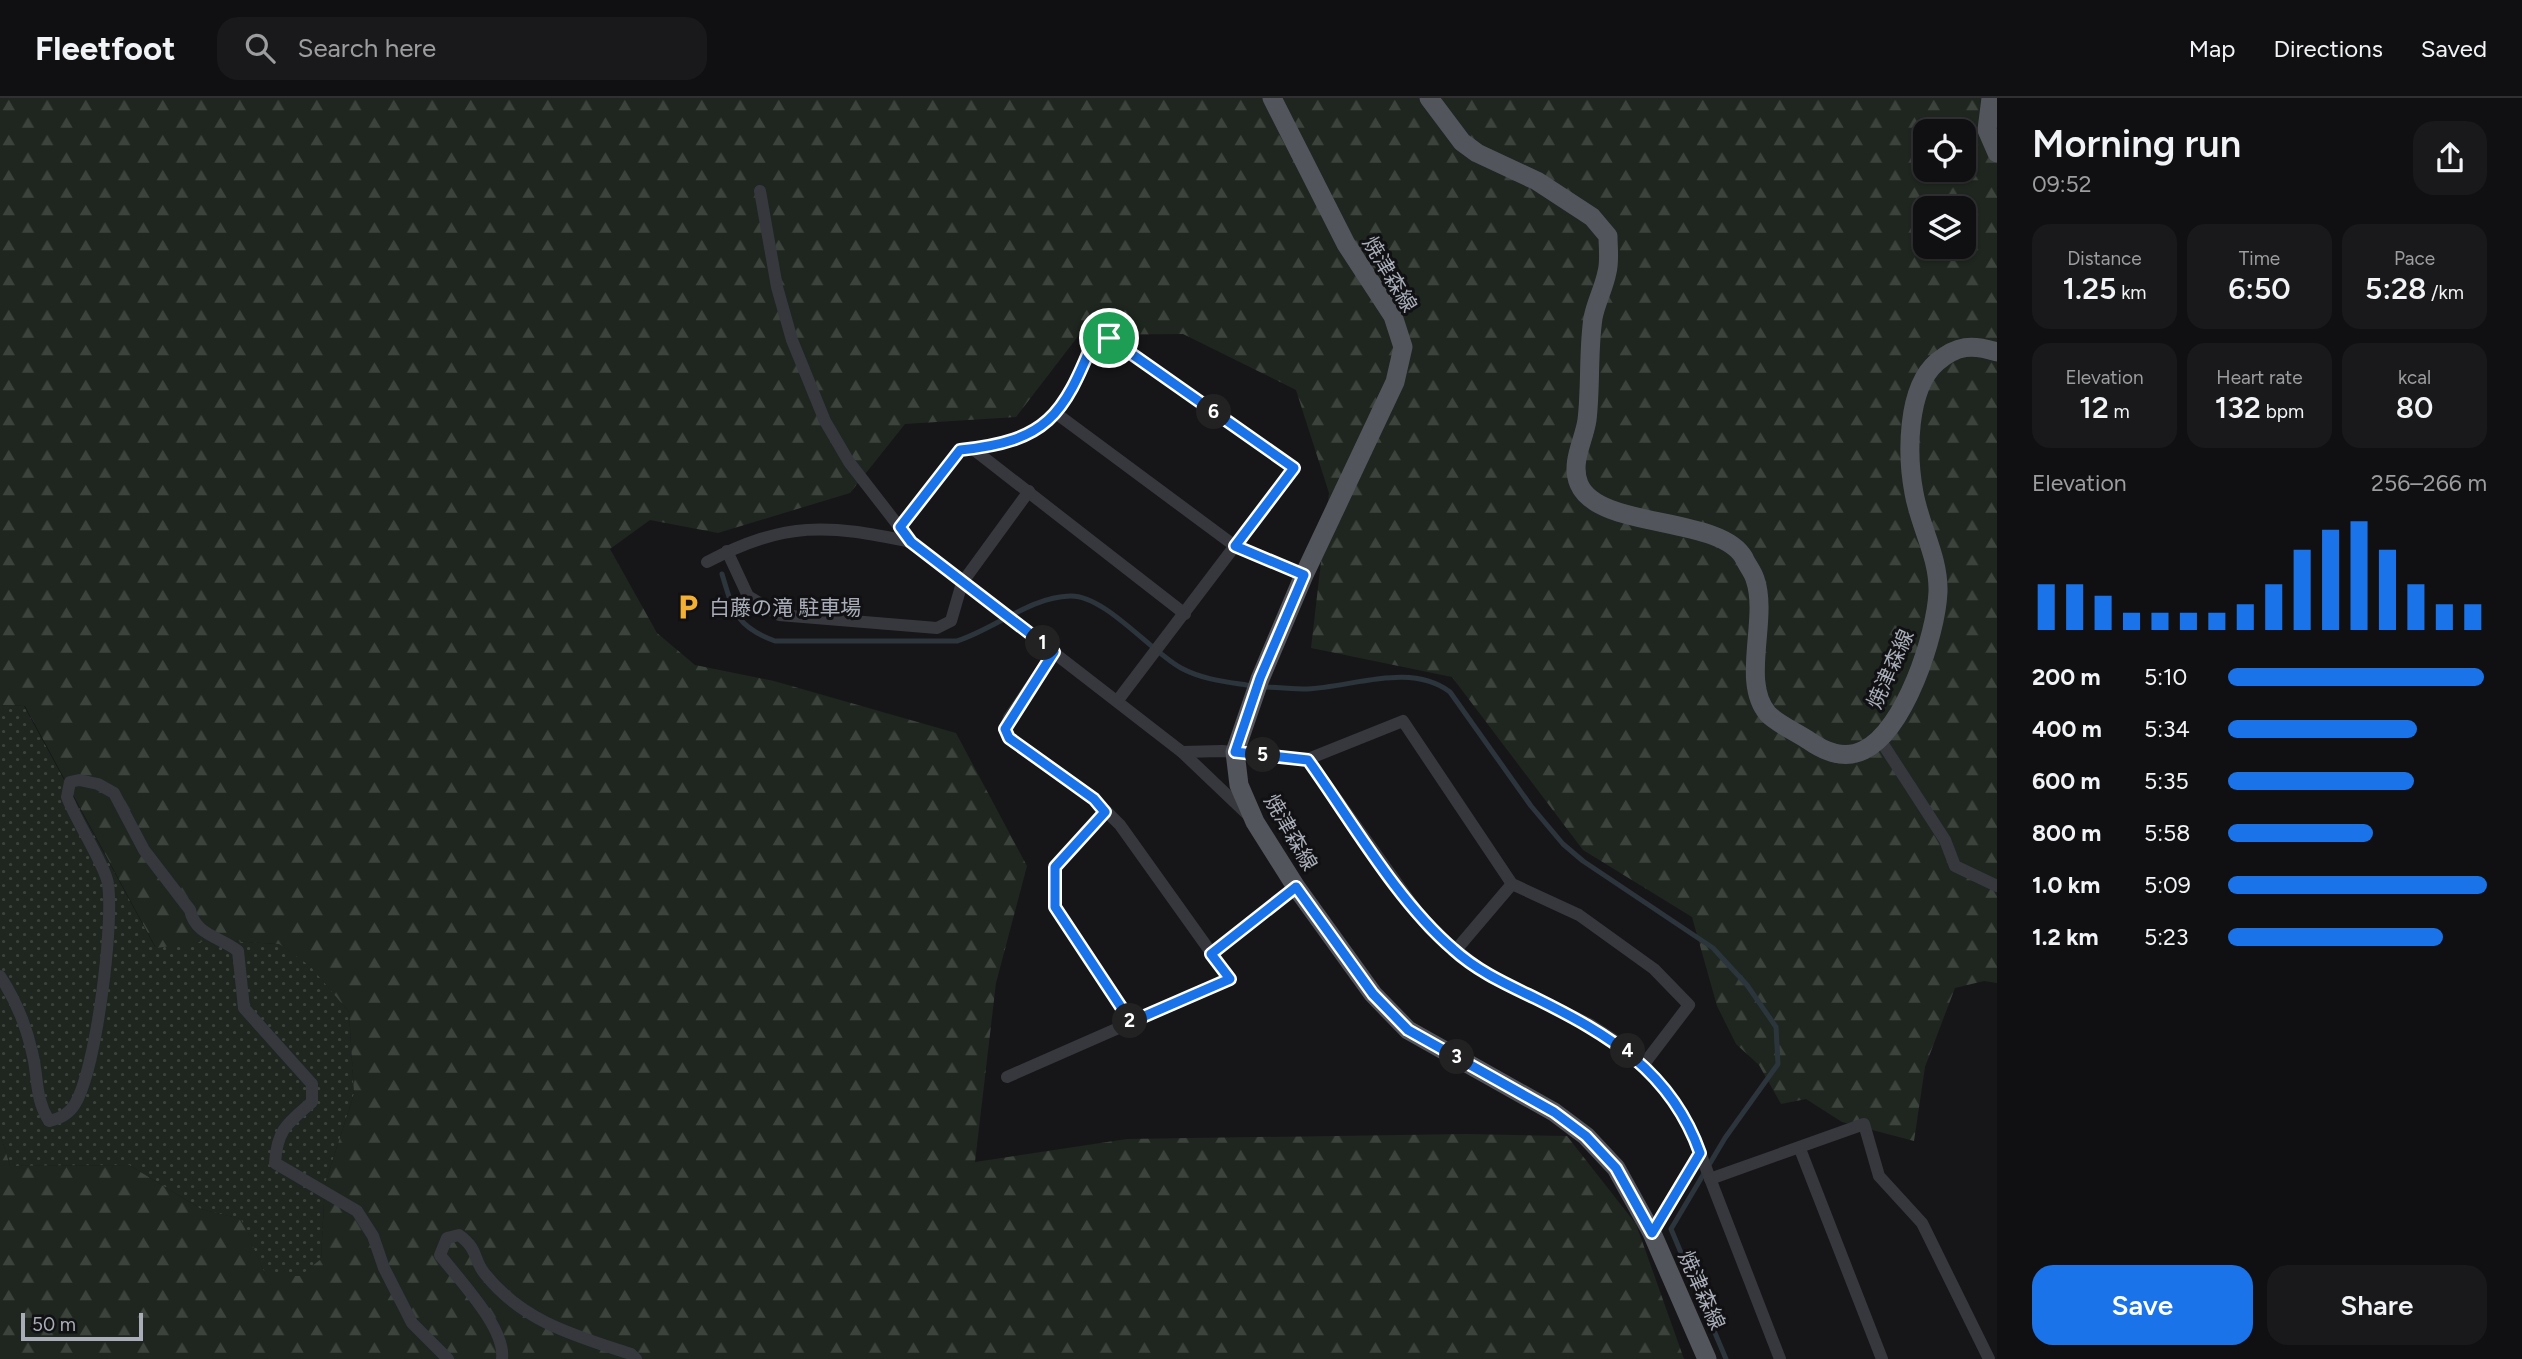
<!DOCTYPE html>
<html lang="en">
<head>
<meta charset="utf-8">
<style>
  :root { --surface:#101012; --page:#19191b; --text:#f1f3f6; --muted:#9c9d9f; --line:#303032; --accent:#1a73e8 }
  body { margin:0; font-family:Figtree,"Noto Sans JP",sans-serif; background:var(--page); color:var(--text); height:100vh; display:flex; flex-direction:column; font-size:26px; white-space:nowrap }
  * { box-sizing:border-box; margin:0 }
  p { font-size:23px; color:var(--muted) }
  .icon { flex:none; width:38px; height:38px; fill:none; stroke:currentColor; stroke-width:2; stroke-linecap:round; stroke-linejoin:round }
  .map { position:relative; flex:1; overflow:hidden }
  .sheet { display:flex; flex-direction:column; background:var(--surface); width:525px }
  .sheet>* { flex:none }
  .fabs { position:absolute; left:1913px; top:21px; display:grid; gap:14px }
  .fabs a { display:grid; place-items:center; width:63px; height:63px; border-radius:14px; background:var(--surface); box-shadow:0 2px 5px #0004,0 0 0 2px var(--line); font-size:35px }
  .scale { position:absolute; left:21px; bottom:18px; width:122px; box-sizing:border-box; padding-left:7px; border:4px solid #a8adb8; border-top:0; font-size:19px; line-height:24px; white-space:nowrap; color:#a8adb8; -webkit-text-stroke:5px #111113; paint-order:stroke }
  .pin { position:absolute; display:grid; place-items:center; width:60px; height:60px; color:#fff; margin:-30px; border:4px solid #fff; border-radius:50%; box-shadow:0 2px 7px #0007 }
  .km { position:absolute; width:35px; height:35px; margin:-18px; border-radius:50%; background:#222; color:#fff; font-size:19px; line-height:35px; text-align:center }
  .round { display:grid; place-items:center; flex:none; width:74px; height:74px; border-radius:21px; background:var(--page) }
  .overview { display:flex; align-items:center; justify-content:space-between; height:119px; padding:0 35px }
  h1 { font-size:38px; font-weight:600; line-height:52px }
  .metrics { display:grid; grid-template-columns:repeat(3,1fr); gap:10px; height:119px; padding:7px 35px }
  .metrics div { display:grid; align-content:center; border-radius:18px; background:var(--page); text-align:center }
  .metrics b { font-size:30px; font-weight:600 }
  .metrics small { font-size:19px; font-weight:400 }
  .metrics p { font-size:19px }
  .chart { height:196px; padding:14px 35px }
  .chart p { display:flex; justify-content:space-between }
  .chart svg { width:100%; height:126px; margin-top:7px; stroke:var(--accent); stroke-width:6 }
  .cta { display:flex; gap:14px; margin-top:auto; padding:14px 35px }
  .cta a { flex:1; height:80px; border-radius:21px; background:var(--accent); color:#fff; font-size:28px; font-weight:600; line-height:80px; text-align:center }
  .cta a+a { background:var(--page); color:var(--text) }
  ul { padding:0 35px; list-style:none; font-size:23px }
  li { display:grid; grid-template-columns:112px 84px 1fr; align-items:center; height:52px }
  li i { height:18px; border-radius:9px; background:var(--accent) }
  header { display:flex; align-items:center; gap:42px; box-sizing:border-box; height:98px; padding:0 35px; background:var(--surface); border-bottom:2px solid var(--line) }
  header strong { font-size:33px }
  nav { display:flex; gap:38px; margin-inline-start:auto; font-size:24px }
  .search { width:490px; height:63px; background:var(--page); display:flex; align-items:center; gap:18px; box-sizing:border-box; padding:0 24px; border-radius:21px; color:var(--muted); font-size:26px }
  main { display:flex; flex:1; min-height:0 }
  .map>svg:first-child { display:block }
  .grass { fill:url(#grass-dots) }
  .forest { fill:url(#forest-firs); fill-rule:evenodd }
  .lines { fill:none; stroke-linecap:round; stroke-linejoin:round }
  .stream { stroke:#2c353c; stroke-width:5 }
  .street { stroke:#37383d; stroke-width:12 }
  .primary { stroke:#53555c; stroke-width:19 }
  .route-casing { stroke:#fff; stroke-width:14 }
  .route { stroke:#1a73e8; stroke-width:9 }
  .labels { text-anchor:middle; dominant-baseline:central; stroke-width:6; stroke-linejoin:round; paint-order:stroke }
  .street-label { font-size:21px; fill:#a8adb8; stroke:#111113 }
  .poi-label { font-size:21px; fill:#a8adb8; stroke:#111113; text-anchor:start }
</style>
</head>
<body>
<header>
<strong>Fleetfoot</strong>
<div class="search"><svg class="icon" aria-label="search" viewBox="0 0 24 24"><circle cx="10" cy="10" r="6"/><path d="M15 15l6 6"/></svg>Search here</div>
<nav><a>Map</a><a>Directions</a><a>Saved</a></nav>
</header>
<main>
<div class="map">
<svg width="1997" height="1261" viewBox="0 0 1997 1261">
  <defs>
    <pattern id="grass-dots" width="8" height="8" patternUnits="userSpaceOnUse" patternTransform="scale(1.75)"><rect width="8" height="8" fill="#1e261f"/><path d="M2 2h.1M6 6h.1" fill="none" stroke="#3c433d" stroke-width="1.8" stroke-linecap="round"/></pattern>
    <pattern id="forest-firs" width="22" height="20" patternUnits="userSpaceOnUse" patternTransform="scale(1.75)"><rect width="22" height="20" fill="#1e261f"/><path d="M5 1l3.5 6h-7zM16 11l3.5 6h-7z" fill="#3c433d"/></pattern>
  </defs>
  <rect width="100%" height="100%" fill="#161618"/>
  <path class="grass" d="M0,607L24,608L155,849L215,842L279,846L310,867L349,914L354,996L325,1086L321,1161L301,1178H266L240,1121L201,1111L129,1067L10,1068L0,1035Z"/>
  <path class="forest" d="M0,0H1997V885L1984,883L1955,890L1925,969L1914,1043L1842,1024L1806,1001L1781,1006L1759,967L1736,946L1717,908L1692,819L1583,752L1452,579L1311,550L1329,395L1296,292L1183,236L1079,237L1016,319L905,326L850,395L718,435L650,422L610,451L657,535L695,567L774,583L956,635L1027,768L996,885L975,1064L1127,1041L1466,1036L1567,1038L1636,1126L1684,1261H0V1035L10,1068L129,1067L201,1111L241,1121L266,1178H300L321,1161L325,1086L354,996L349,914L310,868L279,846L215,842L156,850L25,608L0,607ZM1925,33H1964V72H1925ZM1925,110H1964V149H1925Z"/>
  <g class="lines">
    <g class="stream">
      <path d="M722,476C733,513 736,529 775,543H957C995,531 1030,499 1070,498C1105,497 1150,553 1181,570C1203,582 1229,584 1253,588"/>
      <path d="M1263,589C1277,589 1292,591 1307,591C1353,589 1410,564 1450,594L1531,708L1563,746L1583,763L1713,850L1747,887L1776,929L1778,966L1725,1040L1671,1131L1726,1261"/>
    </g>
    <g class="street">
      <path d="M760,93L777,189L792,242L825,323L849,364L911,444L1182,654L1222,653L1308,661L1403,623L1512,786L1579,817L1654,871L1689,907L1644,966"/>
      <path d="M1057,316L1235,448L1304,477"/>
      <path d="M973,351L1185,516"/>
      <path d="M900,429L960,352C1048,342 1062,319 1094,241L1109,240L1294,370L1118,602"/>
      <path d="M727,453L748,498L779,517L937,530L951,523L962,485L1029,393"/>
      <path d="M707,464C786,423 827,426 911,444"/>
      <path d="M1879,640L1945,742L1955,768L1997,788"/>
      <path d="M1182,654L1247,716"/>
      <path d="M1308,661L1429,830L1486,876L1591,927L1617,944L1644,966L1672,1001L1692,1034L1780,1261"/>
      <path d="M1105,714L1055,769V809L1131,924"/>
      <path d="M1455,853L1512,786"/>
      <path d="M1211,856L1296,789"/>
      <path d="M0,878C15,901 26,927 32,954C39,981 34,998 49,1023C59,1021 69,1016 75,1006C96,971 114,828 108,786C106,769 75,721 67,699L70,684L79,682L98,686L114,695L144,752L190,812C195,837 221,839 238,853L244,910L312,986V1004C288,1025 277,1031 275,1065L357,1113L373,1138L384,1170L412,1225L448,1261"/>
      <path d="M1007,979L1230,881L1120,727L1094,701L1008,640L1005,631L1009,620L1054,554"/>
      <path d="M1800,1051L1882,1261"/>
      <path d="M1710,1081L1864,1026L1879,1078L1922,1125L1989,1261"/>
      <path d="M1652,1135L1700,1055"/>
      <path d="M502,1261C506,1230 459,1182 440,1157L447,1140L459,1137C480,1153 472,1160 485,1176C523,1224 576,1238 631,1256L636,1261"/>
    </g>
    <g class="primary">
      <path d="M1272,0L1346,146L1393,218L1403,249L1395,284L1304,477L1260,581L1235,654L1239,687L1255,724L1296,789L1373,896L1408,932L1554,1014L1586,1038L1616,1070L1652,1135L1707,1261"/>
      <path d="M1429,0L1462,44L1477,55L1537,83L1592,119L1608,138C1608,150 1610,163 1607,174C1604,190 1596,204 1593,220C1588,254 1591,288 1587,322C1584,343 1570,364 1579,386C1598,432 1720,417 1744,460C1747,467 1753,474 1755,481C1769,521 1740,584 1768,616C1778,626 1796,634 1808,642C1825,654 1844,662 1864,652C1905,632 1936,537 1938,494C1939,459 1920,429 1914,395C1907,358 1906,291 1937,264C1957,247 1972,246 1997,254"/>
      <path d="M1991,0L1987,32L1997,55"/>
    </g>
  </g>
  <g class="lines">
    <g class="route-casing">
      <path id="route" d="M1109,240L1294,370L1235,448L1304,477L1260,580L1235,654L1308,662C1351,722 1397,803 1453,851C1477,873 1506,886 1535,900C1608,936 1671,973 1700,1055L1652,1135L1616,1070L1586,1038L1554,1014L1408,932L1373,896L1296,789L1211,856L1230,881L1131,924L1055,809V769L1105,714L1094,701L1009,640L1005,631L1054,554L911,444L900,429L960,352C1047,343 1063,318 1094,241Z"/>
    </g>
    <use href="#route" class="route"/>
  </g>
  <defs>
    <g id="parking-bare" transform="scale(2.1)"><path d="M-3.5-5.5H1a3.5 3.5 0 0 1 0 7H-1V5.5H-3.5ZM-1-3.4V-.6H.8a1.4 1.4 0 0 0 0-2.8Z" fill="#f2b134" stroke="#111113" stroke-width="2.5" paint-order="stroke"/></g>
  </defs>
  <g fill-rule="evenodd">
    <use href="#parking-bare" x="688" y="509"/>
  </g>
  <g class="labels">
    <g class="street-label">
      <text transform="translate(1390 176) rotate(59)">焼津森線</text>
      <text transform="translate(1890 571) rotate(-66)">焼津森線</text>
      <text transform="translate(1291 734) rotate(60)">焼津森線</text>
      <text transform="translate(1702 1192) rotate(66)">焼津森線</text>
    </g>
    <g class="poi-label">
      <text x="709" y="509">白藤の滝 駐車場</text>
    </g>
  </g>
</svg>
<div class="fabs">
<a><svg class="icon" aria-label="locate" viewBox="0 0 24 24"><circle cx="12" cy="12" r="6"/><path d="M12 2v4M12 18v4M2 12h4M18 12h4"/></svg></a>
<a><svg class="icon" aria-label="layers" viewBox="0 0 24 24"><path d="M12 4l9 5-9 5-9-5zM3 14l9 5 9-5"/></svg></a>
</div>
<div class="scale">50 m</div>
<div class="pin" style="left:1109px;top:240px;background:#1e9e55"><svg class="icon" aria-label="arrive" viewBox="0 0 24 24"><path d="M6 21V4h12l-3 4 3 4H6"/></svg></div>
<b class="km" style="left:1043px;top:545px">1</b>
<b class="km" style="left:1130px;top:923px">2</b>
<b class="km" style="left:1457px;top:959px">3</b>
<b class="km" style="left:1628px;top:953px">4</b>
<b class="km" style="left:1263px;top:657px">5</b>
<b class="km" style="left:1214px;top:314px">6</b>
</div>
<section class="sheet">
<div class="overview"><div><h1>Morning run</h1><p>09:52</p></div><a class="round"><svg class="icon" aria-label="share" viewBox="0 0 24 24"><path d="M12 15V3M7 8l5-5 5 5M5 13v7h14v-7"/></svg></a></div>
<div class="metrics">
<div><p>Distance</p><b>1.25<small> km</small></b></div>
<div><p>Time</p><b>6:50</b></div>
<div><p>Pace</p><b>5:28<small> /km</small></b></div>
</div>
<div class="metrics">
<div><p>Elevation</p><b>12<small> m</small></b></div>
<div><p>Heart rate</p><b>132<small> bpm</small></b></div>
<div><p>kcal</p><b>80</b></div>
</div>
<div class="chart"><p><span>Elevation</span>256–266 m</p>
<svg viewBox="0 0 160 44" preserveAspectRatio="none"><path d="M5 44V28M15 44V28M25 44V32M35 44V38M45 44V38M55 44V38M65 44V38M75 44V35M85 44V28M95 44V16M105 44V9M115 44V6M125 44V16M135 44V28M145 44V35M155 44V35"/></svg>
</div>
<ul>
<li><b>200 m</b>5:10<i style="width:99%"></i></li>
<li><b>400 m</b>5:34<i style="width:73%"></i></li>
<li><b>600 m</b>5:35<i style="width:72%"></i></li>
<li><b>800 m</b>5:58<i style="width:56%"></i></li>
<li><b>1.0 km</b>5:09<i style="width:100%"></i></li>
<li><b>1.2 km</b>5:23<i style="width:83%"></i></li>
</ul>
<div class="cta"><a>Save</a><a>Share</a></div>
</section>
</main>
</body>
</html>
